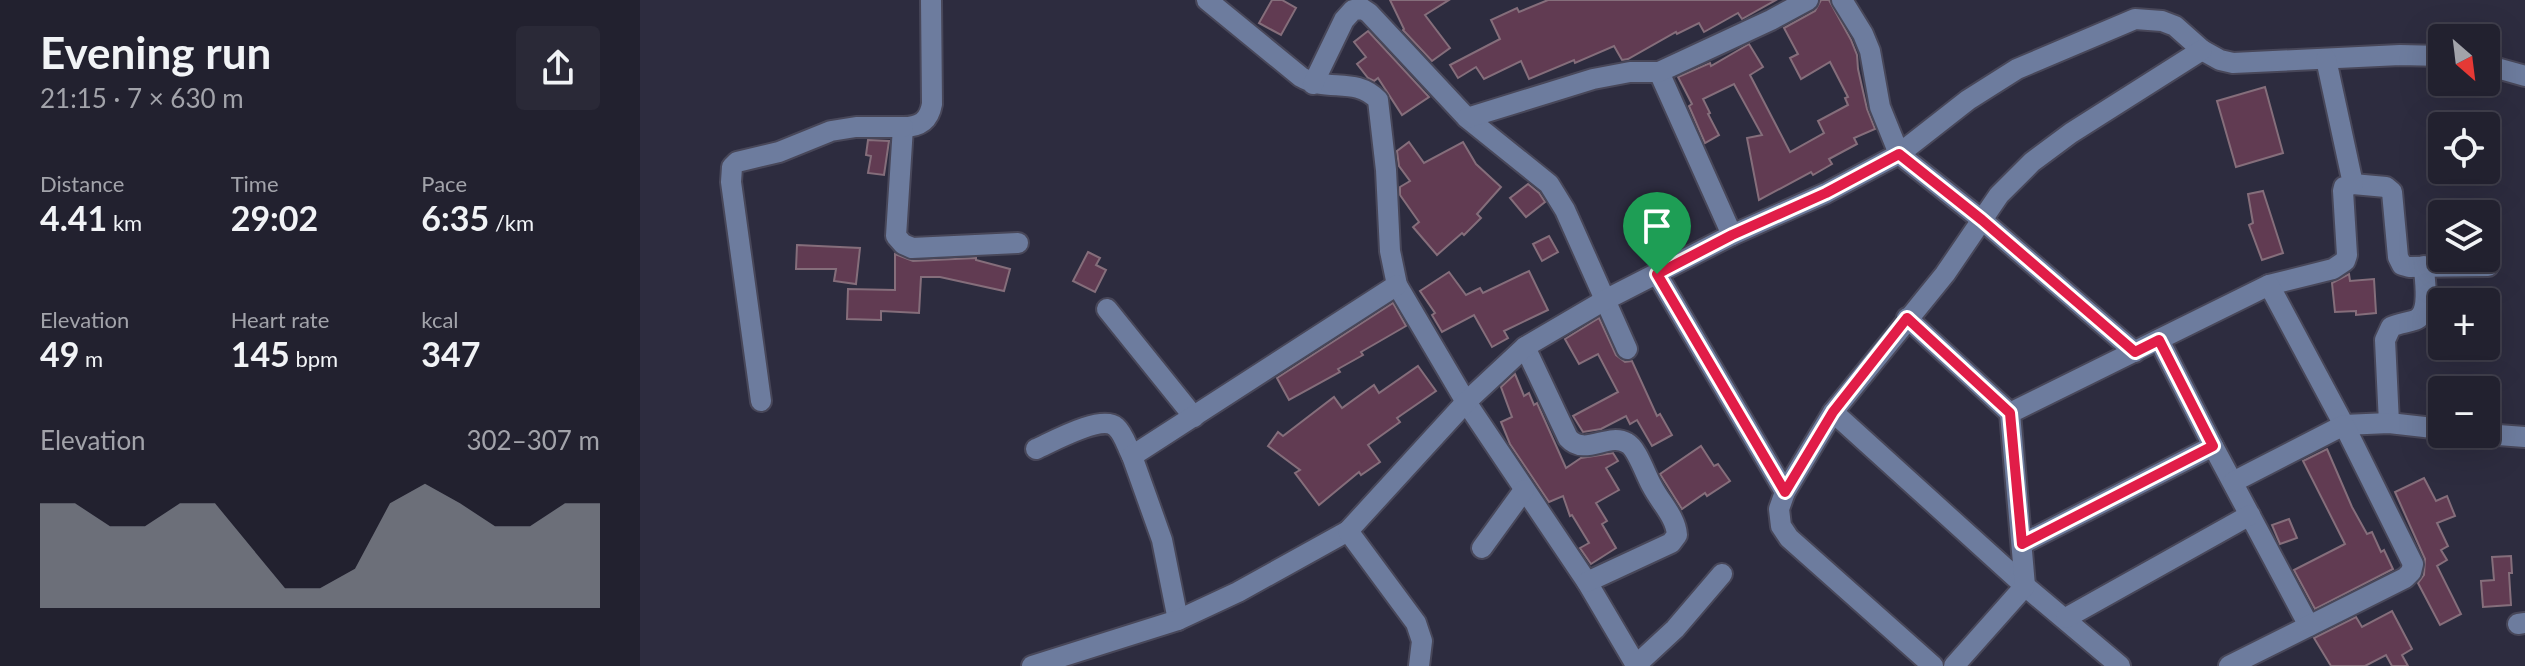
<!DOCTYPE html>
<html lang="en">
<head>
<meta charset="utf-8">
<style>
  :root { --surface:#22212f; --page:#2a2937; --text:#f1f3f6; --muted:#a2a3aa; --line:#3f3e4b; --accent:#8c9099 }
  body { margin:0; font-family:Lato,sans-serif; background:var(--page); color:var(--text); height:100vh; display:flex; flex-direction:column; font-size:30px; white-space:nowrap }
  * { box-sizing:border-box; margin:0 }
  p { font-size:26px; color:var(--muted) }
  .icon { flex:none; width:44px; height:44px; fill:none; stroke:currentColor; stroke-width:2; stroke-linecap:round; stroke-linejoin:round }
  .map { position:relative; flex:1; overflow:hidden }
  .details { display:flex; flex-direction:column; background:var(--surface); width:640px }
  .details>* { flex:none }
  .needle { width:52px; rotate:152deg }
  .fabs { position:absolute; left:1788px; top:24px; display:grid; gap:16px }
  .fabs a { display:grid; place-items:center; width:72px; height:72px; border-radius:8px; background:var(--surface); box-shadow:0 8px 32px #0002,0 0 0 2px var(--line); font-size:40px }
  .pin { position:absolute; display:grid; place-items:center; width:68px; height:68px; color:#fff; margin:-82px -34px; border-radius:50% 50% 50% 0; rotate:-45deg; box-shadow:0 0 8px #0007 }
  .pin .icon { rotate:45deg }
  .round { display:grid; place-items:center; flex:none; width:84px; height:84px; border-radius:8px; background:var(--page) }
  .headline { display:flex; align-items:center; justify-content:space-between; height:136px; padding:0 40px }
  h1 { font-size:44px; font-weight:700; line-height:60px }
  .figures { display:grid; grid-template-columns:repeat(3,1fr); gap:12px; height:136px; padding:8px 40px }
  .figures div { display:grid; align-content:center }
  .figures b { font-size:34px; font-weight:700 }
  .figures small { font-size:22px; font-weight:400 }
  .figures p { font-size:22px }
  .chart { height:224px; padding:16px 40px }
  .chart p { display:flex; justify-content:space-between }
  .chart svg { width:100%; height:144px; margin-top:8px; fill:var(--accent); opacity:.7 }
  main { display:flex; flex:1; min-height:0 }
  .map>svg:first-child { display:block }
  .building { fill:#613b52; stroke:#856e7b; stroke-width:2 }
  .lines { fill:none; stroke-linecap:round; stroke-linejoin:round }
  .minor-casing { stroke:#484759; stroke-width:24 }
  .minor { stroke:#6d7c9e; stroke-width:20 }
  .route-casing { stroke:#fff; stroke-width:16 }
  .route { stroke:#e11d48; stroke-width:10 }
</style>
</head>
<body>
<main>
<section class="details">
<div class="headline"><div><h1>Evening run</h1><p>21:15 · 7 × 630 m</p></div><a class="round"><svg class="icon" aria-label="share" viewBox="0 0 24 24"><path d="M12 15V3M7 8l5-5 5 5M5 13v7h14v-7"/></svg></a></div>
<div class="figures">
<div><p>Distance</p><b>4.41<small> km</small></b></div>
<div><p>Time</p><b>29:02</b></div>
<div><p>Pace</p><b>6:35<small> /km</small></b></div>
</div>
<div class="figures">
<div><p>Elevation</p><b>49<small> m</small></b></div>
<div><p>Heart rate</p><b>145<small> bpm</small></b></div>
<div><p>kcal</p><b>347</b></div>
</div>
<div class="chart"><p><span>Elevation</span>302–307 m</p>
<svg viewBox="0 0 160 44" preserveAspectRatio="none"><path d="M0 44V12L10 12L20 19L30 19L40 12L50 12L60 25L70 38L80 38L90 32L100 12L110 6L120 12L130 19L140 19L150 12L160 12V44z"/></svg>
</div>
</section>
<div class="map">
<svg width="1885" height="666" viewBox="0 0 1885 666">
  <rect width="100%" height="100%" fill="#2d2c3f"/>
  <g class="building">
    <path d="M632,0H642L656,8L641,35L619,23Z"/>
    <path d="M750,0H809L785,15L810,48L792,61L763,30L764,29Z"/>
    <path d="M908,0H1136L1102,19L1098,13L1064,32L1059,23L1037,34L1036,32L988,59L982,60L974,46L935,63L934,60L889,79L881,61L844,79L836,67L818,78L810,65L860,39L851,20L877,8L879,12Z"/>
    <path d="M1181,0H1189L1211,40L1217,55L1218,69L1227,109L1235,129L1214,138L1217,144L1189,159L1192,164L1173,175L1171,172L1119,200L1107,138L1122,135L1094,84L1063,99L1070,113L1068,114L1079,135L1065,143L1049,106L1052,104L1038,77L1070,63L1071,66L1109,44L1123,67L1110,75L1150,152L1184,133L1178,121L1208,105L1205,98L1208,97L1190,62L1161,79L1150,58L1158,54L1144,28L1175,11Z"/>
    <path d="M728,31L789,97L762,115L738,78L734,81L728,78L717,64L726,57L714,42Z"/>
    <path d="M1625,87L1643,153L1596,167L1577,101Z"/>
    <path d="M228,140L249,141L244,175L228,173L231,156L226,155Z"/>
    <path d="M769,142L784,163L823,142L836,164L861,187L837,214L841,218L824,235L822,233L797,255L773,227L779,222L760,195V187L770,181L759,166L757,151Z"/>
    <path d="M888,184L899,193L905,202L886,217L870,198Z"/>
    <path d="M1623,191L1643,253L1622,260L1609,225L1613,223L1608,194Z"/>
    <path d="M909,236L918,252L902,261L893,244Z"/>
    <path d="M157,245L220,248L216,284L194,281L196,269H156Z"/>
    <path d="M448,252L460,258L456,265L466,270L455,292L433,281Z"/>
    <path d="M255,254L273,261L336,258V260L370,269L364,291L300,277H281L279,313L241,311V320L207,319L208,289L255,290Z"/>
    <path d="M889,271L908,310L864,331L868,338L852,347L834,315L802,332L792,315L795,313L780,291L809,272L826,295L840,288L843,293Z"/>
    <path d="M1709,274L1710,281L1734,279L1736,313L1716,315V311L1695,312L1692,283Z"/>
    <path d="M753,303L766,326L721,352L723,355L698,369L700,372L649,400L637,378Z"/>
    <path d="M959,318L976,355L985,362L992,361L1017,416L1020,414L1032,435L1012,446L997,420L990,424L986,416L961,429L943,432L933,416L978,392L958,354L939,364L925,339Z"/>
    <path d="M778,366L796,391L757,418L760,422L728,445L740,462L721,475L719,472L679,505L655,473L660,470L628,446L638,432L643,436L694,397L702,408L734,385L739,393Z"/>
    <path d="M875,374L884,396L889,393L894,405L897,403L926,468L941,458L973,453L978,461L966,468L979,490L956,503L967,521L962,524L976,548L951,564L940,548L949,543L932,515L930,516L923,496L909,502L870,444L861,422L872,417L861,387Z"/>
    <path d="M1061,446L1074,466L1078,464L1090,481L1067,496L1065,493L1042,509L1020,474Z"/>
    <path d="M1687,449L1712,507L1727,534L1732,532L1741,552L1744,550L1753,569L1675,609L1654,570L1705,544L1663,461Z"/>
    <path d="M1784,478L1796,501L1807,496L1815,516L1797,523L1808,546L1801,550L1807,560L1797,566L1821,614L1800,625L1778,583L1784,575L1785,559L1755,492Z"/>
    <path d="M1649,519L1657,538L1640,544L1632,525Z"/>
    <path d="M1871,556L1872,573H1869L1871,605L1843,607L1841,581L1854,580L1852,557Z"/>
    <path d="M1752,611L1772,649L1762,655L1768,666H1752L1746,655L1725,666H1691L1674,638L1716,617L1722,627Z"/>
  </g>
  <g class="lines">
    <g class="minor-casing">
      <g id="minor">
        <path d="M291,0L292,104C289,121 280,127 263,127L256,236L263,244L272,248L378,243"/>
        <path d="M567,0L661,77C688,93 715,76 738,100L746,170L750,251L757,285L826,402L947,582L996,665"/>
        <path d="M1202,0L1223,34L1230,51L1240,107L1259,154L1328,100L1377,69L1495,19L1522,21L1535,26L1562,50L1580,60L1593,63L1760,55L1802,56"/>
        <path d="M1846,65L1885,76"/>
        <path d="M1019,72L1092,235"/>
        <path d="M673,84L704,20L713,10L723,9L729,13L827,118L909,184L925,210L987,349"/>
        <path d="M827,118L953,79L990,72H1019L1131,20L1168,0"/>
        <path d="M1713,184L1746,187L1752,192L1758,257L1762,265L1769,267L1848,266"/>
        <path d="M1017,274L1145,492"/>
        <path d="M1629,285L1693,269L1705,261L1707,255L1703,191L1704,187L1713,184L1686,59"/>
        <path d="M467,309L554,417"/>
        <path d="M1267,318L1370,413"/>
        <path d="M1519,340L1573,446L1669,626"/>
        <path d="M885,347L928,438C945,457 968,432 987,443C997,448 1006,476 1012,486C1020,502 1036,517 1037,535L1031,543L947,582"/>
        <path d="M121,401L91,182L92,167L97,162L139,152L191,131L216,127H263"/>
        <path d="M1193,412L1385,586L1480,666"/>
        <path d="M1749,423L1745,340L1751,327C1759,323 1767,323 1775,320C1792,313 1784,281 1784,266"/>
        <path d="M1845,434L1885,437"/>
        <path d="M396,449C412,442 462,414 476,427C484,434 487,447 492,456"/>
        <path d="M1382,544L1573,446"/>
        <path d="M842,548L884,490"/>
        <path d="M1426,618L1610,515"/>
        <path d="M538,620L522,540L492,456L757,285"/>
        <path d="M1878,624L1885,623"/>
        <path d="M392,666L538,620L598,592L708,531"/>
        <path d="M779,666L782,641L776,623L708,531L826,402L885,347L965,300L1092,235L1186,193L1259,154L1342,220L1495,352"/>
        <path d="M995,666L1035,629L1082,574"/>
        <path d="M1293,666L1149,538L1141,526L1139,509L1145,492L1193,412L1305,274L1359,195L1392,162L1431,133L1562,50"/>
        <path d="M1314,666L1385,586L1370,413L1629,285L1704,425L1749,423L1802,429"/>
        <path d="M1589,666L1765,578L1771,572L1773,564L1704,425L1593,482"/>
      </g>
    </g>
    <use href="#minor" class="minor"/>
  </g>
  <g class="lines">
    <g class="route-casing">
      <path id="route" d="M1259,154L1342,220L1495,352L1519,340L1573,446L1382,544L1370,413L1267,318L1193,412L1145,492L1017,274L1092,235L1186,193Z"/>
    </g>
    <use href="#route" class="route"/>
  </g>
</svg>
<div class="fabs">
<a><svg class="needle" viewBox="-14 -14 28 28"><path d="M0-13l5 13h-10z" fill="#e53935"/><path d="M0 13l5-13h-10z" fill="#a2a3aa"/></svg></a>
<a><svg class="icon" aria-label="locate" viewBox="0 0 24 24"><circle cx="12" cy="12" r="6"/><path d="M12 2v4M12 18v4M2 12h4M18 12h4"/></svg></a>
<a><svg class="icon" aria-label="layers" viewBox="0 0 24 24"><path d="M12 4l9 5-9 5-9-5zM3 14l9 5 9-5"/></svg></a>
<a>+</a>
<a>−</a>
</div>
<div class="pin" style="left:1017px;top:274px;background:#1e9e55"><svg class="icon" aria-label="arrive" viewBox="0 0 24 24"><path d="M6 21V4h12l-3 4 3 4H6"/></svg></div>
</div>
</main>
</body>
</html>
